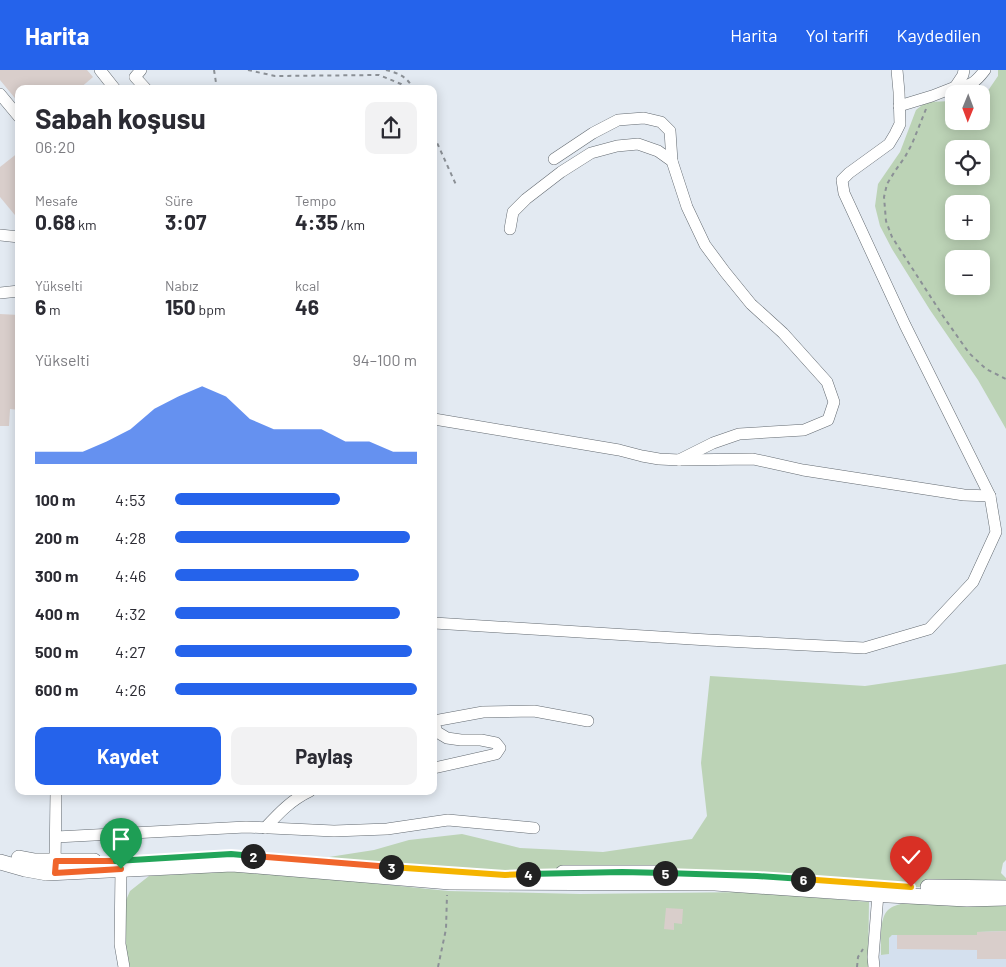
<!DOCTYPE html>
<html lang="tr">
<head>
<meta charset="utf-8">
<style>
  :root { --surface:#fff; --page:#f2f2f3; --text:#2b2b33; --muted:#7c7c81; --accent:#2563eb }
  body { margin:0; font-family:Barlow,sans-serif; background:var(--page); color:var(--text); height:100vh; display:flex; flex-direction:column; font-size:19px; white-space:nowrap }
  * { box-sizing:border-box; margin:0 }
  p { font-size:16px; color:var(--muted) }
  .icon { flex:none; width:28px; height:28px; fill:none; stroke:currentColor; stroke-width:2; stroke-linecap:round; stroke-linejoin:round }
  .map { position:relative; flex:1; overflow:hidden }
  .drawer { position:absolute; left:15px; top:15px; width:422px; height:710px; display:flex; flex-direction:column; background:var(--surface); border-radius:10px; box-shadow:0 2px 12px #0003 }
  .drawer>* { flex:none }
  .needle { width:32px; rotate:181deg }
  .controls { position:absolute; left:945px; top:15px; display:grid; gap:10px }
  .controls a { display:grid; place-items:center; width:45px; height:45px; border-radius:10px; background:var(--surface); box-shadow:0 2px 12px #0003; font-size:25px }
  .pin { position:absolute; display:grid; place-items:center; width:42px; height:42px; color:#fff; margin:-51px -21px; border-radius:50% 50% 50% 0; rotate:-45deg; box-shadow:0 0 5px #0007 }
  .pin .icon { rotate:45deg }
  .km { position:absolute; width:25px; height:25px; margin:-12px; border-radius:50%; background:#222; color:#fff; font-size:14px; line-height:25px; text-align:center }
  .round { display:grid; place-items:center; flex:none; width:52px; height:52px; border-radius:10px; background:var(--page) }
  .headline { display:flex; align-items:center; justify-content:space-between; height:85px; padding:0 20px }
  h1 { font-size:28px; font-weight:700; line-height:38px }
  .stats { display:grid; grid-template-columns:repeat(3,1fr); gap:8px; height:85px; padding:5px 20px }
  .stats div { display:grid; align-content:center }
  .stats b { font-size:21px; font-weight:700 }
  .stats small { font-size:14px; font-weight:400 }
  .stats p { font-size:14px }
  .chart { height:140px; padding:10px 20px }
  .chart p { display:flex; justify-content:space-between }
  .chart svg { width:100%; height:90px; margin-top:5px; fill:var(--accent); opacity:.7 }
  .primary-button { display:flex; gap:10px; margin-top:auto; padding:10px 20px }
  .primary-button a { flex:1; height:58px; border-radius:10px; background:var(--accent); color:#fff; font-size:20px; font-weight:700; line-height:58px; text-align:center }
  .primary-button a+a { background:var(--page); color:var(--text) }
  ul { padding:0 20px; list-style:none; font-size:16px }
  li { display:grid; grid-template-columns:80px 60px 1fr; align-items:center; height:38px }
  li i { height:12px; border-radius:6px; background:var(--accent) }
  header { display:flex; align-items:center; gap:30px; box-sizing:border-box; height:70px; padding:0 25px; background:var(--accent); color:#fff }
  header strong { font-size:24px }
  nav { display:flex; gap:28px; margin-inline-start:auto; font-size:18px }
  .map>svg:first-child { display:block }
  .built { fill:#d4e0ee }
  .green { fill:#bcd3b6; fill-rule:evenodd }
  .building { fill:#d9cecb }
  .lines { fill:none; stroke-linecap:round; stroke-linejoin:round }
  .minor-casing { stroke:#636a71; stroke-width:12 }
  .major-casing { stroke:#636a71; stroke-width:16 }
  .path { stroke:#8b9096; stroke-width:2; stroke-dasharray:4 4; stroke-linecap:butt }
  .minor { stroke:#fff; stroke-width:11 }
  .major { stroke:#fff; stroke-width:15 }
  .split-1-casing { stroke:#fff; stroke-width:10 }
  .split-2-casing { stroke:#fff; stroke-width:10 }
  .split-3-casing { stroke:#fff; stroke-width:10 }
  .split-4-casing { stroke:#fff; stroke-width:10 }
  .split-5-casing { stroke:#fff; stroke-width:10 }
  .split-6-casing { stroke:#fff; stroke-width:10 }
  .split-7-casing { stroke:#fff; stroke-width:10 }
  .split-1 { stroke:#f0652b; stroke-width:6 }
  .split-2 { stroke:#22a559; stroke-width:6 }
  .split-3 { stroke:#f0652b; stroke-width:6 }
  .split-4 { stroke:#f5b400; stroke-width:6 }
  .split-5 { stroke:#22a559; stroke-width:6 }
  .split-6 { stroke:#22a559; stroke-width:6 }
  .split-7 { stroke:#f5b400; stroke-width:6 }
</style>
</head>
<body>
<header>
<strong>Harita</strong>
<nav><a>Harita</a><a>Yol tarifi</a><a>Kaydedilen</a></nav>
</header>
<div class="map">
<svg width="1006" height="897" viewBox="0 0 1006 897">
  <rect width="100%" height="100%" fill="#e3eaf2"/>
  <path class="built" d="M1006,853V897H868V886L889,884V868L902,854Z"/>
  <g class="green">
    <path d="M998,0H1006V359L978,310L930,240L892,179L880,156L875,136L878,114L900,82L916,40L926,32L954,31V51H981V28H983L998,6ZM954,79H981V106H954ZM954,134H981V161H954ZM954,189H981V216H954Z"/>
    <path d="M1006,594V790L1003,793L1001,803L1006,808V818L911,817L848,812L761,803L717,801L505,805L389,797L275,785L329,787L374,780L409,770L462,764L520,778L603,782L692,769L707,746L701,693L710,606L865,616L954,603Z"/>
    <path d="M255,801L448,821L580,824L750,822L869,832L868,897H124L120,844L130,821L149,806L213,802Z"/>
    <path d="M903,833L1006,835V861L977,862V865H892L889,868V884L881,885C881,873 879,848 888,840C892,836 898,835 903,833Z"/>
  </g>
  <g class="building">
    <path d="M0,0H87L93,7L79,19H19V33L0,10Z"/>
    <path d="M19,82V150L0,127V97Z"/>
    <path d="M0,244L19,245V340L10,339L9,356H0Z"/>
    <path d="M666,838L683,839L682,854L674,853V860L664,859Z"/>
    <path d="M1006,861V889H977V880L897,879V865H977V862Z"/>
  </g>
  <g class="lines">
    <g class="minor-casing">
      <g id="minor">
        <path d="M100,0L115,19"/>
        <path d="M141,0L135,7L146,19"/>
        <path d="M955,17C971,16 975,13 985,0"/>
        <path d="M0,24L19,47"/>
        <path d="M899,36L932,26L955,17L963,5L964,0"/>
        <path d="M554,89L593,63L618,50L644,48L661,52L670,61L672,91"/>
        <path d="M510,159L513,142L526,129L561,102L591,83L617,76L638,74L658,81L672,91L687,137L705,175L725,202L751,234L783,263L827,312L834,332L828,350L804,360L739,364L713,373L679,390"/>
        <path d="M0,165L19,167"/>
        <path d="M0,223L19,221"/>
        <path d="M434,349L619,380L642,386L659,389L679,390L753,389L803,400L964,425L990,426"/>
        <path d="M434,553L708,570L864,578L929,559L973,512L996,462L990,426L905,255L844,123L842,110L849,103L889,74L895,64L900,54L899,22L897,0"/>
        <path d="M434,651L483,642L534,641L588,651"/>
        <path d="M434,653L437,662L447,668L461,670H481L496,673L500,678L496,684L434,698"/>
        <path d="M265,758C279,743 291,730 310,721"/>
        <path d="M56,767L246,757L334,761L387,759L448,750L534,758"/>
        <path d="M55,798L56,721"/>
        <path d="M121,799L120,874L124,897"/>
        <path d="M874,897L873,887L878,824"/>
      </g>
    </g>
    <g class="major-casing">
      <g id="major">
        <path d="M19,788L35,791H94"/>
        <path d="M0,792L25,799L47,803L232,794L450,812L715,813L889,825L967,829L1006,828"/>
        <path d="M563,803H655"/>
        <path d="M928,817L1006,818"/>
      </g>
    </g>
    <g class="path">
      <path d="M214,0L217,19"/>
      <path d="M248,0L275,6L379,5L401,14L406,19"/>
      <path d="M386,0C398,3 408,7 413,19"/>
      <path d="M926,39L912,74L905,87L895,101L887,114L884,127L886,151L892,167L943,246L969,283L986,299L1006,309"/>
      <path d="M434,66L457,117"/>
      <path d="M438,897L446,859L447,825"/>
      <path d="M857,897L858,887L863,879"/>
    </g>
    <use href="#minor" class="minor"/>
    <use href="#major" class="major"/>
  </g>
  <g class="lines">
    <g class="split-1-casing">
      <path id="split-1" d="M116,791H56L55,803L121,799"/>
    </g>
    <g class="split-2-casing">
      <path id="split-2" d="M116,791L231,784L253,786"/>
    </g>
    <g class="split-3-casing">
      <path id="split-3" d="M253,786L391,797"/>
    </g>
    <g class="split-4-casing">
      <path id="split-4" d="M391,797L505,805L528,804"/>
    </g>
    <g class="split-5-casing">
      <path id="split-5" d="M528,804L622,802L665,803"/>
    </g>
    <g class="split-6-casing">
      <path id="split-6" d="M665,803L757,806L803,809"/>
    </g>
    <g class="split-7-casing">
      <path id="split-7" d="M803,809L911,817"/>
    </g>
    <use href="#split-1" class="split-1"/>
    <use href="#split-2" class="split-2"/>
    <use href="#split-3" class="split-3"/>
    <use href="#split-4" class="split-4"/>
    <use href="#split-5" class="split-5"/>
    <use href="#split-6" class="split-6"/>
    <use href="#split-7" class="split-7"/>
  </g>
</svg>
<div class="controls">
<a><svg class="needle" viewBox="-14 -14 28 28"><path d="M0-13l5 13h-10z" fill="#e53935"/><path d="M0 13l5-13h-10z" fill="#7c7c81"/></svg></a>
<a><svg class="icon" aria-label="locate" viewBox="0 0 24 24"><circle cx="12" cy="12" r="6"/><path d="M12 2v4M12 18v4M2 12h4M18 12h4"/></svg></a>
<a>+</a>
<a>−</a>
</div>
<div class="pin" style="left:121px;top:799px;background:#1e9e55"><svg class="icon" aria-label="arrive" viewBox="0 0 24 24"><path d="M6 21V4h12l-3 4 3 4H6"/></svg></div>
<div class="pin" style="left:911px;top:817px;background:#d93025"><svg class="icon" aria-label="check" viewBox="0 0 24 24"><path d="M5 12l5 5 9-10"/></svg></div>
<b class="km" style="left:253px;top:786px">2</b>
<b class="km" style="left:391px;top:797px">3</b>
<b class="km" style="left:528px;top:804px">4</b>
<b class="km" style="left:665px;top:803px">5</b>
<b class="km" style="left:803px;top:809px">6</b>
<section class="drawer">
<div class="headline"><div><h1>Sabah koşusu</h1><p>06:20</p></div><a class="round"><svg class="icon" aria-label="share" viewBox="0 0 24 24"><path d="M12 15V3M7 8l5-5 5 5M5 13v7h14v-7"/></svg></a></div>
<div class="stats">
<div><p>Mesafe</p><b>0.68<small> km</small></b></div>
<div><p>Süre</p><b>3:07</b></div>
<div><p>Tempo</p><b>4:35<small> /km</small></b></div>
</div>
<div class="stats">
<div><p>Yükselti</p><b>6<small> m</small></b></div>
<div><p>Nabız</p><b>150<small> bpm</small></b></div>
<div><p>kcal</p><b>46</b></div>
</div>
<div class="chart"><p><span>Yükselti</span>94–100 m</p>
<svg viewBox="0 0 160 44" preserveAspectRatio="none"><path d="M0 44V38L10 38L20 38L30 33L40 27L50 17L60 11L70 6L80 11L90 22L100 27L110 27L120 27L130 33L140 33L150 38L160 38V44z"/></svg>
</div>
<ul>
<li><b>100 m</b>4:53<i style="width:68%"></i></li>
<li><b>200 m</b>4:28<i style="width:97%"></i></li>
<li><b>300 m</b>4:46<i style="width:76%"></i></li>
<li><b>400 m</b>4:32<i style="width:93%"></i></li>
<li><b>500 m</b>4:27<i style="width:98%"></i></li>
<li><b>600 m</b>4:26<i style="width:100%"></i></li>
</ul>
<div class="primary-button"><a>Kaydet</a><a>Paylaş</a></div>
</section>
</div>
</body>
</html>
